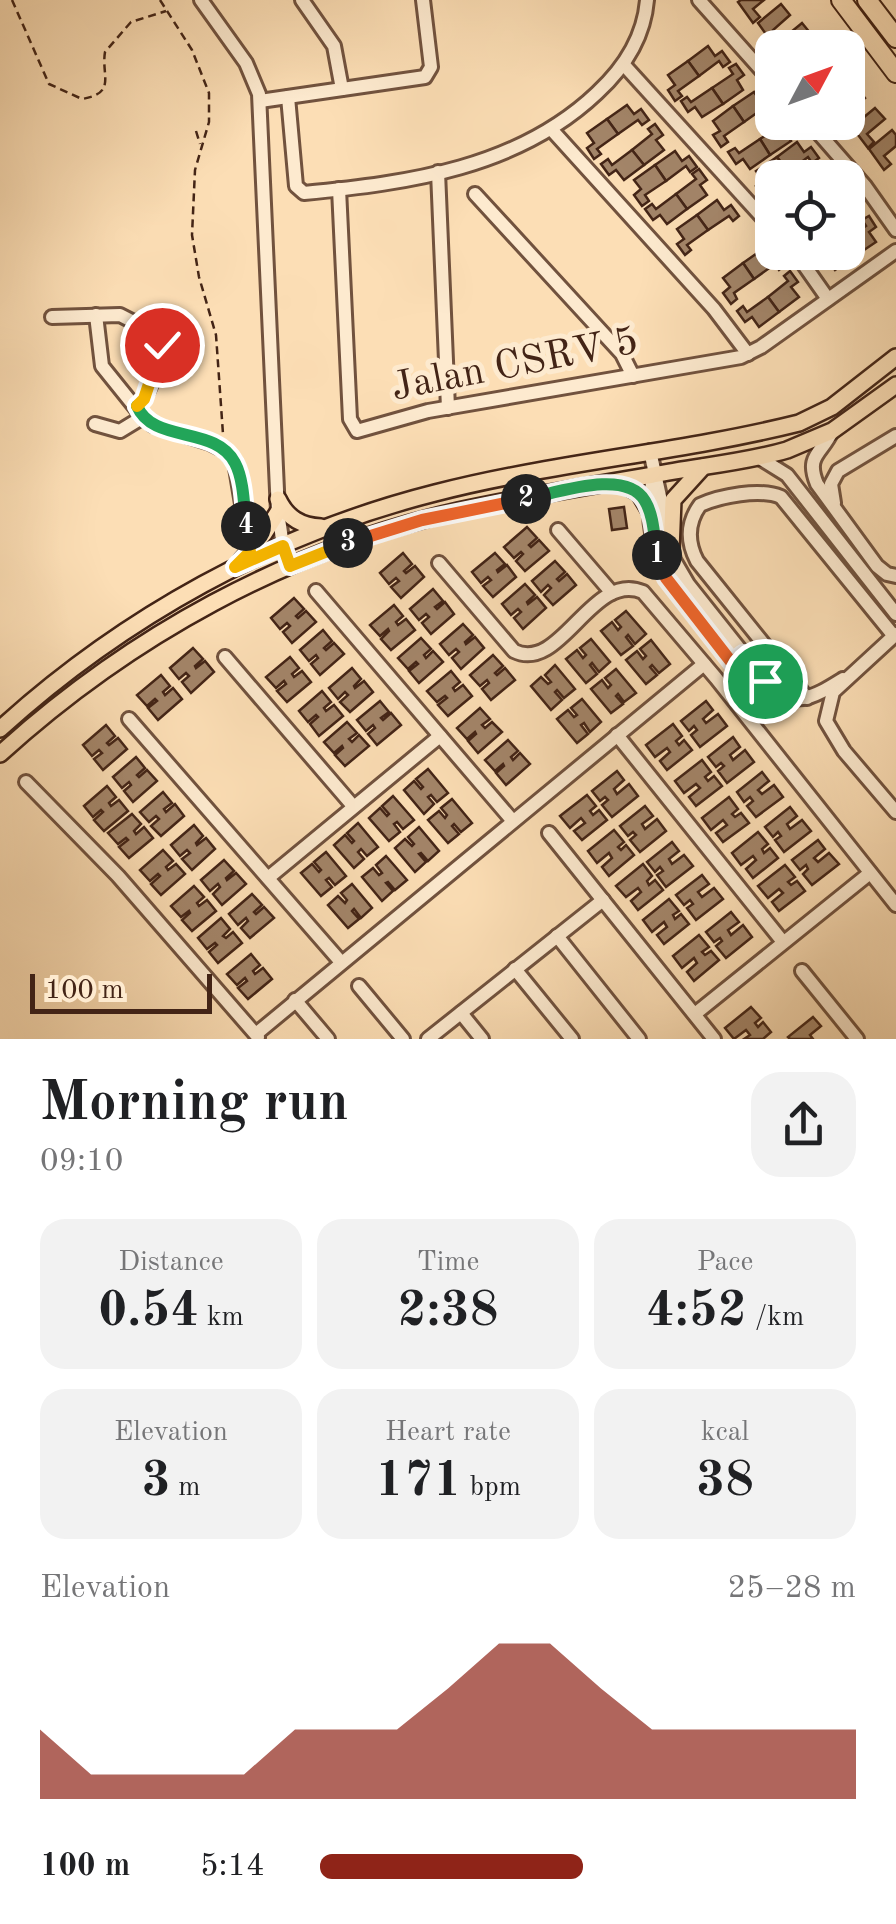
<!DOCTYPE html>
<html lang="en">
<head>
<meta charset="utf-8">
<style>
  :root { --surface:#fff; --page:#f2f2f2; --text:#202124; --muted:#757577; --accent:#8f2418 }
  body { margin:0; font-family:"Old Standard TT",serif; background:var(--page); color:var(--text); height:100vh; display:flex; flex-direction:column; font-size:38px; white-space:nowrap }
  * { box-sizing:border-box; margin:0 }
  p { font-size:32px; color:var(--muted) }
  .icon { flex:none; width:55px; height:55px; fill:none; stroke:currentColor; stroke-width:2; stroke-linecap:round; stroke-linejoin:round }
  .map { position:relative; height:1039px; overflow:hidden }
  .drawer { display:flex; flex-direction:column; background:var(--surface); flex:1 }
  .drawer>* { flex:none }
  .needle { width:65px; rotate:49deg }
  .controls { position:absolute; left:755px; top:30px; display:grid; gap:20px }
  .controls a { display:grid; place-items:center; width:110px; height:110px; border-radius:20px; background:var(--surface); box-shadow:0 10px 40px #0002; font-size:50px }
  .scale { position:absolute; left:30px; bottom:25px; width:182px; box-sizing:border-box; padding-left:10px; border:5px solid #432416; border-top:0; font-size:28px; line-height:35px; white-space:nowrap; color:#432416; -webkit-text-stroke:8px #fdeacf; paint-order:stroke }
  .pin { position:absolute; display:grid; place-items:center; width:85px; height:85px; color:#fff; margin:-42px; border:5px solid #fff; border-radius:50%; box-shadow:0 2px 10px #0007 }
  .km { position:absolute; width:50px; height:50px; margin:-25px; border-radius:50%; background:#222; color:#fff; font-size:28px; line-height:50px; text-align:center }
  .round { display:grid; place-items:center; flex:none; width:105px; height:105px; border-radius:30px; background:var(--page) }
  .summary { display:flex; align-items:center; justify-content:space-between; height:170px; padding:0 40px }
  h1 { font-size:55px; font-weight:800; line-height:75px }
  .figures { display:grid; grid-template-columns:repeat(3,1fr); gap:15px; height:170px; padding:10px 40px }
  .figures div { display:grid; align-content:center; border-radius:25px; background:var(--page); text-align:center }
  .figures b { font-size:50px; font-weight:800 }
  .figures small { font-size:28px; font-weight:400 }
  .figures p { font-size:28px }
  .chart { height:280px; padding:20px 40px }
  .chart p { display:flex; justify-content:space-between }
  .chart svg { width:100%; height:180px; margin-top:10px; fill:var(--accent); opacity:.7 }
  ul { padding:0 40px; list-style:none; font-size:32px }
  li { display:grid; grid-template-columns:160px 120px 1fr; align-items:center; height:75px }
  li i { height:25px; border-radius:12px; background:var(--accent) }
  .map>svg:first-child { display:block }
  .building { fill:#a38569; stroke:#432416; stroke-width:2.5 }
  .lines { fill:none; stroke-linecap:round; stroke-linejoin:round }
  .minor-casing { stroke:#71523e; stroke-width:18 }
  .major-casing { stroke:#432416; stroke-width:20 }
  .highway-casing { stroke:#432416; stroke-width:22 }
  .path { stroke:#432416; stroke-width:2.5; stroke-dasharray:8 5; stroke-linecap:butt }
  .minor { stroke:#fdeacf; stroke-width:12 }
  .major { stroke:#fcdeb5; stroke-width:15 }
  .highway { stroke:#fcdeb5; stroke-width:18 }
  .split-1-casing { stroke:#fff; stroke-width:20 }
  .split-2-casing { stroke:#fff; stroke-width:20 }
  .split-3-casing { stroke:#fff; stroke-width:20 }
  .split-4-casing { stroke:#fff; stroke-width:20 }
  .split-5-casing { stroke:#fff; stroke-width:20 }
  .split-6-casing { stroke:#fff; stroke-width:20 }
  .split-1 { stroke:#f0652b; stroke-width:12 }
  .split-2 { stroke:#22a559; stroke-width:12 }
  .split-3 { stroke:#f0652b; stroke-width:12 }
  .split-4 { stroke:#f5b400; stroke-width:12 }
  .split-5 { stroke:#22a559; stroke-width:12 }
  .split-6 { stroke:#f5b400; stroke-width:12 }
  .labels { text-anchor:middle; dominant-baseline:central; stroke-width:10; stroke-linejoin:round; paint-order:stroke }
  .street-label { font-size:40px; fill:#432416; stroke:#fdeacf }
</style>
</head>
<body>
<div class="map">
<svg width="896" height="1039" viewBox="0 0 896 1039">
  <rect width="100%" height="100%" fill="#fcdeb5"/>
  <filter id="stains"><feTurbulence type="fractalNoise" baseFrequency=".002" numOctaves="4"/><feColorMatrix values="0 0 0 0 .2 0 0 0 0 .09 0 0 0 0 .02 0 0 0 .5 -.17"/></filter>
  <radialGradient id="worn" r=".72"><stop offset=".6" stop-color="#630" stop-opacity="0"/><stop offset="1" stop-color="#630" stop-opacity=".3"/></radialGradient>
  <g class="building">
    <path d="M741,0H764L753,9L760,17L753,23L738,2Z"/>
    <path d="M781,4L790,15L773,30L780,38L773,44L758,23Z"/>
    <path d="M802,23L811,34L795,48H784L779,42Z"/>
    <path d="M708,46L715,56L722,51L730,62L723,67L719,61L699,76L688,61Z"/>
    <path d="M688,61L699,76L678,91L682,96L675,101L668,90L675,85L668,75Z"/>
    <path d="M736,64L744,75L737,80L743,90L723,104L712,88L733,74L729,68Z"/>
    <path d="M856,87L865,98L848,112L855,121L848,126L845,122H848V94Z"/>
    <path d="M712,88L723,104L702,117L695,107L688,112L681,101L687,97L691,102Z"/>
    <path d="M754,92L761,102L768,97L772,110L769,113L765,107L744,122L733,106Z"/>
    <path d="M627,105L634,114L641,109L649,120L642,125L638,120L618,134L607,119Z"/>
    <path d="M733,106L744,122L724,136L728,142L721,147L713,135L720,131L713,121Z"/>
    <path d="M875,108L885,119L867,134L874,142L868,148L852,127Z"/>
    <path d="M607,119L618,134L597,149L601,154L594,159L587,148L594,143L587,133Z"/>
    <path d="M779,122H789L791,126L784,131L791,141L770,155L760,139L781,125Z"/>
    <path d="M655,124L663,135L656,140L664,150L644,165L632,150L652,134L648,129Z"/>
    <path d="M892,130L896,135V146L884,156L891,164L884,170L869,149Z"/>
    <path d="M760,139L770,155L750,169L743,159L736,164L728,152L735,148L739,153Z"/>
    <path d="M797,142L804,152L811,147L819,158L812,163L808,157L788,172L777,157Z"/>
    <path d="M632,150L644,165L624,180L616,170L609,175L601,164L608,159L612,165Z"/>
    <path d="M675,151L682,161L689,156L697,167L690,172L686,166L666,181L655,165Z"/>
    <path d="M777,157L788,172L780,178H772V183L767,187L771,192L764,197L756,186L763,181L756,171Z"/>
    <path d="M655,165L666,181L645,195L649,201L642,206L634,195L641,189L634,180Z"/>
    <path d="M699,169L707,180L700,185L707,195L687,209L676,194L696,179L692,174Z"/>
    <path d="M676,194L687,209L667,224L660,215L653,220L645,209L652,204L656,209Z"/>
    <path d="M717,200L724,210L731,205L739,216L733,221L729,216L708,230L697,215Z"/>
    <path d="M697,215L708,230L687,245L691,250L685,255L677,244L684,239L677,229Z"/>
    <path d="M869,216L876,227L869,232L876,242L855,256L848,244V238L866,226L862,220Z"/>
    <path d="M848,244L855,256L835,270L828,260L821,265L813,253L848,252Z"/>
    <path d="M763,249L770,259L778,254L785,265L779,270L775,264L754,279L743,263Z"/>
    <path d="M743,263L754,279L734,293L737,299L731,304L723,293L730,287L723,278Z"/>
    <path d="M790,271L798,282L791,287L799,297L779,312L768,297L788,281L784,276Z"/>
    <path d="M768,297L779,312L759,327L752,317L745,322L737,311L743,306L747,312Z"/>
    <path d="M624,507L627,528L612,530L609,509Z"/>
    <path d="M527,527L537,538L529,545L531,547L539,540L549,551L525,571L516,561L523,554L521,552L514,558L504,547Z"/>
    <path d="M403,553L412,564L404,571L406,573L415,566L424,577L401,598L391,587L399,581L396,578L389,584L380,573Z"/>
    <path d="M495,553L505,564L497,570L498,572L507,565L516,577L493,597L483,586L491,580L488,577L481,583L472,572Z"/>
    <path d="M555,561L565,572L557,579L559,581L567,574L576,585L553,605L544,595L551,588L548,585L541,592L532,581Z"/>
    <path d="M525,584L535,595L527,602L528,604L537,597L546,608L523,629L514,618L521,612L518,609L511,615L502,604Z"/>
    <path d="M433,589L443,601L435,607L437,609L445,602L454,614L431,634L422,623L429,617L426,614L419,620L410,609Z"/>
    <path d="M294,598L304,609L296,616L298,618L306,611L316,622L292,643L283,632L290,626L287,623L280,629L271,618Z"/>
    <path d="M394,605L403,616L396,622L398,625L406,619L415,630L391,650L381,639L389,631L388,629L380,636L370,625Z"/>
    <path d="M626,611L646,634L635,644L628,635L626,637L633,646L621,655L601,631L612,622L618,630L621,627L615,620Z"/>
    <path d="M463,624L473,635L465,642L466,644L475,637L484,648L461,669L452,658L459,652L456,649L449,655L440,644Z"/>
    <path d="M323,630L332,641L324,648L326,650L334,643L344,654L320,675L311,664L318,658L316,655L309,661L300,650Z"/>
    <path d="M421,638L431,649L424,655L426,658L433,651L443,662L419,683L409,671L418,664L416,662L408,669L398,658Z"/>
    <path d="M591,639L610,662L599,672L592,663L590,665L597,674L586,683L566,659L577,650L583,658L586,655L580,648Z"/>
    <path d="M651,640L670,664L659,673L652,665L650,667L657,675L646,684L626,660L637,651L643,659L646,656L640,649Z"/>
    <path d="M193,648L203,659L195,666L196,668L205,661L214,672L191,693L182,682L189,676L186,673L179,679L170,668Z"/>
    <path d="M493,655L503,666L495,673L497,675L505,668L515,680L491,700L482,689L489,683L487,680L480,686L470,675Z"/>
    <path d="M290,657L299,668L292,674L294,677L302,671L311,682L287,702L277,691L286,684L284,681L276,688L266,677Z"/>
    <path d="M555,665L575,689L564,698L557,690L555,692L562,700L551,710L531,686L541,677L548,684L551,682L545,675Z"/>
    <path d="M352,668L361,679L354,686L355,688L364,681L373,692L350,712L340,702L348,695L345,692L338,699L329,688Z"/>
    <path d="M616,669L636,693L624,702L618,694L616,696L623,704L611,713L591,689L602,680L608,688L611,685L605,678Z"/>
    <path d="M451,671L460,682L453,688L455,691L463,685L472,696L448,716L438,705L447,698L445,696L437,702L427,691Z"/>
    <path d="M161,675L170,686L163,692L165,695L173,688L182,699L158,720L148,708L157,701L155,699L147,706L137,695Z"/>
    <path d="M322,691L331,702L324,708L326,711L334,705L343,716L319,736L310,724L318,717L316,715L308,722L299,711Z"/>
    <path d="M582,699L601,722L590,732L584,723L581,725L588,734L577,743L557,719L568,710L574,717L577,715L571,708Z"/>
    <path d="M380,701L389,712L381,718L383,720L391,713L401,725L377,745L368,734L375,728L373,725L366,731L357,720Z"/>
    <path d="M706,701L713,710L703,719L706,723L718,714L727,726L700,747L691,735L697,730L694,726L689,731L681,721Z"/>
    <path d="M480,708L490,719L482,725L485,728L492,722L502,732L478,753L468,741L476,734L475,732L467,739L457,728Z"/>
    <path d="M347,722L357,733L349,739L352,742L359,735L369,746L345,766L335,755L343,748L342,746L334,753L324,742Z"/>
    <path d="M673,724L682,736L676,741L679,745L684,740L692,750L667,770L660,761L670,752L667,748L655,757L646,745Z"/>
    <path d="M106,725L115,736L107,743L109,745L118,738L127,749L103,770L94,759L102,753L99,750L92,756L83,745Z"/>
    <path d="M733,737L740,747L730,755L733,760L745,750L754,762L727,783L718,771L724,766L721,763L716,767L708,757Z"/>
    <path d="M508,740L518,751L511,757L513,760L520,753L530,764L506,785L496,773L504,766L503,764L495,771L485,760Z"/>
    <path d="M136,757L145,768L137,775L139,777L147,770L157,781L133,802L124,791L131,785L129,782L122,788L113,777Z"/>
    <path d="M702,760L711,772L705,777L708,781L714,776L722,786L696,806L689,797L700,788L696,784L684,793L675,781Z"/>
    <path d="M428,769L448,793L437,802L431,795L428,797L434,804L424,814L404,790L414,781L421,789L423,787L416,779Z"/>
    <path d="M617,771L624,780L614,789L617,794L629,784L638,796L612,817L602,805L608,800L605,797L600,801L592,791Z"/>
    <path d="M762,772L769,781L758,790L762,794L774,785L783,797L756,817L747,806L753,801L750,797L744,802L737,792Z"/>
    <path d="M107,786L116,797L109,803L111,806L119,800L128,811L104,831L94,820L103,812L101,810L93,817L84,806Z"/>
    <path d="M163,792L172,803L164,809L166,812L175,804L184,816L161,836L151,826L159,819L156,816L149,822L140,812Z"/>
    <path d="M587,795L596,806L590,811L593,815L599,810L607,820L582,840L574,831L585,823L581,818L570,828L560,816Z"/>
    <path d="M393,796L414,820L403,829L397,822L394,824L400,832L389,841L369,818L380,808L387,816L389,814L382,806Z"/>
    <path d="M729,797L738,809L732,814L735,817L741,813L749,823L723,842L716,833L727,825L723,820L711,830L702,818Z"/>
    <path d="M452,799L472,823L461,832L454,824L452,826L459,834L448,843L428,820L439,811L445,818L447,815L441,808Z"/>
    <path d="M645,806L653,816L642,824L645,829L657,819L666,831L640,852L630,840L636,835L633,832L628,836L620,826Z"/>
    <path d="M790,807L797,816L787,824L790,829L802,820L811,831L784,852L775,840L781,836L778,832L773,837L765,827Z"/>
    <path d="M132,814L141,824L134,831L136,834L144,827L153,838L129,858L119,847L128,840L126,838L118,844L108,833Z"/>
    <path d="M358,823L378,847L367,856L361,849L358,852L364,859L354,868L334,845L345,835L352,843L354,841L347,833Z"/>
    <path d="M194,825L203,836L196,843L197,845L206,838L215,849L192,870L182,859L190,853L187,850L180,856L171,845Z"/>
    <path d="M419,827L439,851L428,861L421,853L419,854L426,862L415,872L395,848L405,839L412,846L414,844L408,837Z"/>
    <path d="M614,830L624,842L618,847L621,850L626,845L634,855L609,876L602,867L612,858L609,853L597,863L588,851Z"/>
    <path d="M758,832L768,844L762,849L764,853L770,848L778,858L753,878L746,869L756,860L753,856L741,865L732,853Z"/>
    <path d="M818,840L825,849L814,858L818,862L829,853L839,864L812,885L803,874L808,869L806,865L800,870L792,860Z"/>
    <path d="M672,842L679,851L669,859L672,864L684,855L693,866L666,887L657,875L663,871L660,867L655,872L647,862Z"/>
    <path d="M163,850L173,861L166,867L168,870L176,864L185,874L161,895L151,884L160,876L158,874L150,881L140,870Z"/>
    <path d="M326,852L346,876L335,885L329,878L326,880L332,887L321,896L301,873L312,864L319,872L321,870L314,862Z"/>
    <path d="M386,856L407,880L395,890L388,882L386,883L393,891L382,901L362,877L373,868L379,875L382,873L376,865Z"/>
    <path d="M224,860L234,871L226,878L227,880L236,873L246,884L222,905L213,894L220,887L218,884L210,891L201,880Z"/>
    <path d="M643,864L652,876L647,881L649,885L655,880L663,890L638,910L631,901L641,892L638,888L626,897L616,886Z"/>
    <path d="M785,865L795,877L788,882L791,885L797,881L805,891L779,911L772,902L783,893L779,889L768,898L758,886Z"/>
    <path d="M702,875L709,884L698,892L702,897L714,888L723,899L696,920L687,908L693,904L690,900L684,905L676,895Z"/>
    <path d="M352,884L372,908L361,918L354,909L352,911L359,919L348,928L328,905L338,896L345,903L347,900L341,893Z"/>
    <path d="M194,886L204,897L197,903L199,906L207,900L216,911L192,931L182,920L190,913L189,911L181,917L171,906Z"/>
    <path d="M252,894L262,905L254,912L256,914L264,907L274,918L250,938L241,928L248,921L246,918L238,925L229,914Z"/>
    <path d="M669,899L679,911L673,915L675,919L681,914L689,924L664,944L657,935L667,927L664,922L652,932L643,920Z"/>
    <path d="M731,912L739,922L728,930L731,935L743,925L752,937L726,958L716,946L722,941L720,938L714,942L706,932Z"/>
    <path d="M221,918L230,929L223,936L226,938L233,932L242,943L218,963L209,952L217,945L215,943L207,949L198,938Z"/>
    <path d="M699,935L709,947L702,952L705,955L711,951L719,960L694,981L687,972L697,963L694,958L682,968L673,956Z"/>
    <path d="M251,954L260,965L253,971L255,974L263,968L272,979L248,999L238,988L247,981L245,978L237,985L227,974Z"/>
    <path d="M751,1007L761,1018L755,1023L758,1027L763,1022L771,1032L763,1039H744L750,1035L746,1030L734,1039L725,1028Z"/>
    <path d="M813,1017L821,1026L810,1035L813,1039H790L788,1037Z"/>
  </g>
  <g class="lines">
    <g class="minor-casing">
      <g id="minor">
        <path d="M201,0L246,63L259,94L278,512L283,546L290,565"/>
        <path d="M302,0L334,46L342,89"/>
        <path d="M699,0L772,82"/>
        <path d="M624,65L772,228"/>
        <path d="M288,97L296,186L304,193C409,183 518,168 597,93C624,68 644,37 647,0"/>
        <path d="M260,101L425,77L431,67L423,0"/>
        <path d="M809,122L865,186L896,230"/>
        <path d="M551,129L714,309L748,354"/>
        <path d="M438,172L448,408"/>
        <path d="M339,189L350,419L357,431L428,411L741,357L761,347L896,251"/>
        <path d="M475,194L622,354L633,376"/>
        <path d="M795,252L828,299"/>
        <path d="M96,315L102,366L143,417L153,425L210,443L224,450L235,462L250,552"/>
        <path d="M52,317L120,315L159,335C164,352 151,395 136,406"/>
        <path d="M95,424L120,431L143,417"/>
        <path d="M832,431C822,454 805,455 817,484L877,566L887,574L896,576"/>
        <path d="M650,451L674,560L688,584L765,681C793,711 814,697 843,679"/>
        <path d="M758,457L787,475L896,614"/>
        <path d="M653,477C637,566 685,599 732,663"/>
        <path d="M834,503L831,484L838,471L896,436"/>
        <path d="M558,530L612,593"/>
        <path d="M439,563L514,651C561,674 592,570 643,592L716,678L896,905"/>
        <path d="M316,591L512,820"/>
        <path d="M896,634L833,692L826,721L844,751L896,812"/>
        <path d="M225,657L353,806"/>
        <path d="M807,698L697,561C687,542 687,523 700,505C720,496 760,488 781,497L893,635"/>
        <path d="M129,719L340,961"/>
        <path d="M617,735L783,942"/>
        <path d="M26,782L118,876L258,1037"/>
        <path d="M549,833L714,1039"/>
        <path d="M268,878L440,736"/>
        <path d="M557,936L639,1039"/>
        <path d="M515,969L572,1039"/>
        <path d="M802,971L857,1039"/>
        <path d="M359,986L403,1039"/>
        <path d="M295,1000L328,1039"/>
        <path d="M461,1013L482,1039"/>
        <path d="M695,1014L870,873"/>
        <path d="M256,1034L704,664"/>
        <path d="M428,1039L603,900"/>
      </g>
    </g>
    <g class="major-casing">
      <g id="major">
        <path d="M619,482L639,493L651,513"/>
        <path d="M278,499C287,518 301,526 321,527"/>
        <path d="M671,550L673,500L703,467"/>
        <path d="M241,561L264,534L278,512"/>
        <path d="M0,729C123,617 273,534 435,493C555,462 679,453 799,423L832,407L896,357"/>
        <path d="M0,754C130,636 286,550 458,511C522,497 588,486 653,475C698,466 743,463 787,450L832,431L896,385"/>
      </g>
    </g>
    <g class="highway-casing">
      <g id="highway">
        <path d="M841,0L896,73"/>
        <path d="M867,0L896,38"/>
      </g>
    </g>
    <g class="path">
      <path d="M12,0L49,84L82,99C117,93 101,76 105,52L131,22L166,11"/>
      <path d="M160,0L192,50L209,93V122L195,170L192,235L199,277L216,335L223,434"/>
      <path d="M196,131L200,144"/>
    </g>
    <use href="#minor" class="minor"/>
    <use href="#major" class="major"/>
    <use href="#highway" class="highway"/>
  </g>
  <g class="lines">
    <g class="split-1-casing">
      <path id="split-1" d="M657,555L666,578L732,663L743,654L765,681"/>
    </g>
    <g class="split-2-casing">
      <path id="split-2" d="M526,499C557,493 626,468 645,501C654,516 654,537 657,555"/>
    </g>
    <g class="split-3-casing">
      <path id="split-3" d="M348,543L422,520L526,499"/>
    </g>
    <g class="split-4-casing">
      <path id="split-4" d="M246,526L250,552L235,567L283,546L290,566L348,543"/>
    </g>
    <g class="split-5-casing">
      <path id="split-5" d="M137,406C153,444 216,425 235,463C244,480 244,507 246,526"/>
    </g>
    <g class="split-6-casing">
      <path id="split-6" d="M137,406L144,399L162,345"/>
    </g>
    <use href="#split-1" class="split-1"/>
    <use href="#split-2" class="split-2"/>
    <use href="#split-3" class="split-3"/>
    <use href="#split-4" class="split-4"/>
    <use href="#split-5" class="split-5"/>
    <use href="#split-6" class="split-6"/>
  </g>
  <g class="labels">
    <g class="street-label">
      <text transform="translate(515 366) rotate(-11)">Jalan CSRV 5</text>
    </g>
  </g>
  <rect width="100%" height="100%" filter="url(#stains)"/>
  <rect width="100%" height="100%" fill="url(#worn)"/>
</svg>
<div class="controls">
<a><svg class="needle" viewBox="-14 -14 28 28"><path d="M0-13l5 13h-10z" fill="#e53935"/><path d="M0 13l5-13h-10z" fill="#757577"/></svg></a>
<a><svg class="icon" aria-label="locate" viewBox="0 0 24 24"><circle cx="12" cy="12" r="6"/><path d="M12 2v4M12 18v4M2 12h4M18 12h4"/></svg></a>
</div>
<div class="scale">100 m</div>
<div class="pin" style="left:765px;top:681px;background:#1e9e55"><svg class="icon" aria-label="arrive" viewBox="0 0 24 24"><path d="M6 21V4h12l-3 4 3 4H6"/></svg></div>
<div class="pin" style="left:162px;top:345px;background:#d93025"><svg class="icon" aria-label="check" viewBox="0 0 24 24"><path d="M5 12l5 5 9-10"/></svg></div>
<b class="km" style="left:657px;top:555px">1</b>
<b class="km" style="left:526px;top:499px">2</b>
<b class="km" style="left:348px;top:543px">3</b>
<b class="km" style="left:246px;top:526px">4</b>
</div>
<section class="drawer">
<div class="summary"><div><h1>Morning run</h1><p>09:10</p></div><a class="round"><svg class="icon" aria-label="share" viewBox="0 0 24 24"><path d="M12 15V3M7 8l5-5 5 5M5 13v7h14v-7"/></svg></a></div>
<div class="figures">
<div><p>Distance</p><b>0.54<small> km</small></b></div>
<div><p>Time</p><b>2:38</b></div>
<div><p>Pace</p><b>4:52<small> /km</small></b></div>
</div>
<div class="figures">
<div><p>Elevation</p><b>3<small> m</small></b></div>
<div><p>Heart rate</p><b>171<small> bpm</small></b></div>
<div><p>kcal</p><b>38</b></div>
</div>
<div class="chart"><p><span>Elevation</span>25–28 m</p>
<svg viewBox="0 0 160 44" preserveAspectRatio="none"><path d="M0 44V27L10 38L20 38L30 38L40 38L50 27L60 27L70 27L80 17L90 6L100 6L110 17L120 27L130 27L140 27L150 27L160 27V44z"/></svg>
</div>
<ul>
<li><b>100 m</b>5:14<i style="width:49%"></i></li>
</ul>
</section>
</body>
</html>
